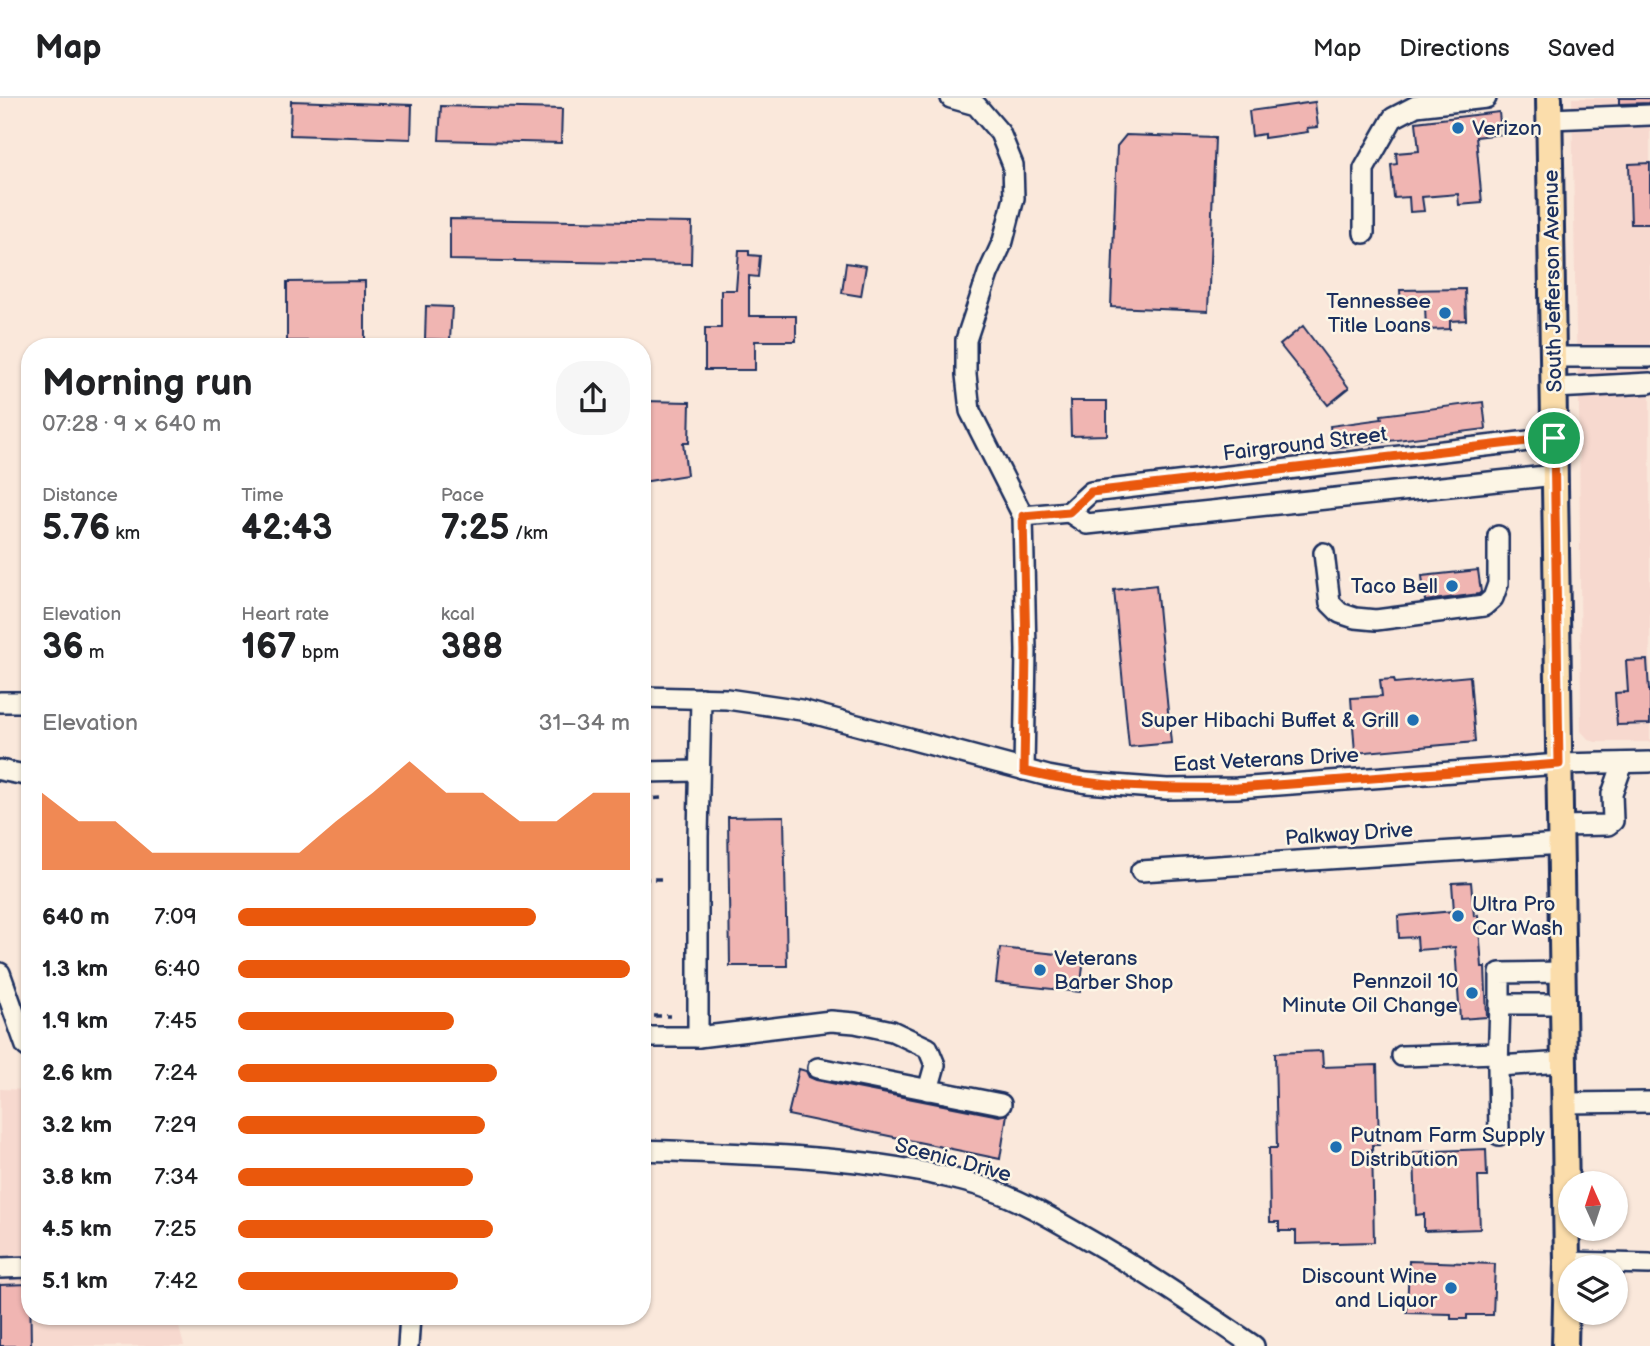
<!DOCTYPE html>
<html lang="en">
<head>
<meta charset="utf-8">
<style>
  :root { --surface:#fff; --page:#f6f6f6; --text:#202124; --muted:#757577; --line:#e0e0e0; --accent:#ea580c }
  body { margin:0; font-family:"Balsamiq Sans",sans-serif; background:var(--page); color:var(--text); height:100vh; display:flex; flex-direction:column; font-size:26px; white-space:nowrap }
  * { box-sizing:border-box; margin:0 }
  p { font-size:23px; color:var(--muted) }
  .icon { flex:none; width:38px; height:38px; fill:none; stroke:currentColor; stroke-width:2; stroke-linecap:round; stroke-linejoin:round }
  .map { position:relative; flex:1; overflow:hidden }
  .details { position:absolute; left:21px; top:240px; width:630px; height:987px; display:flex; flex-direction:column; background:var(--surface); border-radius:28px; box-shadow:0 2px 5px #0004 }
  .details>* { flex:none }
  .needle { width:46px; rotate:357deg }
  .controls { position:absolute; left:1558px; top:1073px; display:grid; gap:14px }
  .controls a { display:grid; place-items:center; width:70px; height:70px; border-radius:50%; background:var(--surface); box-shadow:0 2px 5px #0004; font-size:35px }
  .pin { position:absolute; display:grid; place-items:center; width:60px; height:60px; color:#fff; margin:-30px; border:4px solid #fff; border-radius:50%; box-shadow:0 2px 7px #0007 }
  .round { display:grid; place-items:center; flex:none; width:74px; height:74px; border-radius:28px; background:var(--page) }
  .overview { display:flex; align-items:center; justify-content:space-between; height:119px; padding:0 21px }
  h1 { font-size:38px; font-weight:600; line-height:52px }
  .figures { display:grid; grid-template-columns:repeat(3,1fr); gap:10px; height:119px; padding:7px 21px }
  .figures div { display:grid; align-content:center }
  .figures b { font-size:35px; font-weight:600 }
  .figures small { font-size:19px; font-weight:400 }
  .figures p { font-size:19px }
  .chart { height:196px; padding:14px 21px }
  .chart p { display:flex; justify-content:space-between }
  .chart svg { width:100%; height:126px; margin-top:7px; fill:var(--accent); opacity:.7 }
  ul { padding:0 21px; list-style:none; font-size:23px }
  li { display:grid; grid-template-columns:112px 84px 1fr; align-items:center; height:52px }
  li i { height:18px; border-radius:9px; background:var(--accent) }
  header { display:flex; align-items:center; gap:42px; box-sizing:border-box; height:98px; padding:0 35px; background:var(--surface); border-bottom:2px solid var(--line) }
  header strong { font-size:33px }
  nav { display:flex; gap:38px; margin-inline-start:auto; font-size:24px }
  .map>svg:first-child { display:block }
  .built { fill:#f7d9cf }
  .building { fill:#f0b5b2; stroke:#1b2f5e; stroke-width:2 }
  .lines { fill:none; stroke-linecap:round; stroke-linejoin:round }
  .minor-casing { stroke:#1b2f5e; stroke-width:24 }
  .major-casing { stroke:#1b2f5e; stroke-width:30 }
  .path { stroke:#1b2f5e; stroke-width:3.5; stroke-dasharray:7 5; stroke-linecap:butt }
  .minor { stroke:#fcf5e5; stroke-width:19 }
  .major { stroke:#fbddab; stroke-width:24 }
  .route-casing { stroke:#fff; stroke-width:14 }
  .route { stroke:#ea580c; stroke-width:9 }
  .poi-dot { fill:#1f6fb2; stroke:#fcf5e5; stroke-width:2.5 }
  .labels { text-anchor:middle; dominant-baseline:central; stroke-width:5; stroke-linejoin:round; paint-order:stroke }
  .poi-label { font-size:21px; fill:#1b2f5e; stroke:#fcf5e5; text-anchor:end }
  .street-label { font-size:21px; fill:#1b2f5e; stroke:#fcf5e5 }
</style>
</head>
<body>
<header>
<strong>Map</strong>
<nav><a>Map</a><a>Directions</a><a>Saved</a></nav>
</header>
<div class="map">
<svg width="1650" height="1248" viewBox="0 0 1650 1248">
  <rect width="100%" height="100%" fill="#fae8db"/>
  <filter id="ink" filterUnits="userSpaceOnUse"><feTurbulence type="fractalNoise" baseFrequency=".0143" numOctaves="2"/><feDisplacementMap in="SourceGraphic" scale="14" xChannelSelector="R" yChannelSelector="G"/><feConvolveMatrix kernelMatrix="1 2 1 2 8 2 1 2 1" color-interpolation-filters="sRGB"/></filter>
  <g filter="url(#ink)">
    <g class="built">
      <path d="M1572,0H1650V644H1596L1589,642L1581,633L1579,305L1576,236Z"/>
      <path d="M0,991L30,992V1218H176L184,1248H0Z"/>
    </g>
    <g class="building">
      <path d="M1619,0H1650V5L1619,6Z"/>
      <path d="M291,3L412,7L411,41L290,37Z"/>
      <path d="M1315,4L1318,29L1307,30L1308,34L1264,40V36L1252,38L1249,13Z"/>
      <path d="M441,8L562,11L561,45L439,42Z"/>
      <path d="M1499,14L1501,36L1476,39L1482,105L1459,107L1458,96L1422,99L1424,113L1410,114L1409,99L1394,100L1391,67L1397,66L1396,55L1419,53L1416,24Z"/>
      <path d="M1126,37L1215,40L1208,213L1111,209L1117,48Z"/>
      <path d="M1650,65V126H1631L1629,66Z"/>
      <path d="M450,121L692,125L691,166L450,162Z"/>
      <path d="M739,152H749V157L760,158L758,179L749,178V218H796V243H755V272H705V230H721V192H736Z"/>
      <path d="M846,165L866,168L861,198L842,195Z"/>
      <path d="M365,183V243H287V184Z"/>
      <path d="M1465,191L1466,222L1450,223V231L1426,232L1425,207L1401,208L1400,192Z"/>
      <path d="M426,208L452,209L450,242L425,241Z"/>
      <path d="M1303,228L1349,290L1328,307L1280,247Z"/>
      <path d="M642,303L690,304L689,345H683L687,377L642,384Z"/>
      <path d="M1070,303H1107V337L1071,338Z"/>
      <path d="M1483,304L1486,331L1333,350L1330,328L1382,321L1381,317Z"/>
      <path d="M1478,472L1481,494L1479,496L1425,503L1422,478Z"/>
      <path d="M1156,487L1171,645L1129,649L1114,492Z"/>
      <path d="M1647,562L1649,592H1650V626L1617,627L1615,595L1628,594L1626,563Z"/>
      <path d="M1470,578L1475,644L1355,655L1351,600L1382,598L1380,582L1394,581L1395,585Z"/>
      <path d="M784,718L787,868H730L728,719Z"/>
      <path d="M1471,784L1474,818L1478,817L1482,869H1485L1487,919L1460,921L1455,849L1418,852L1417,839L1399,840L1398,818L1454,813L1452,785Z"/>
      <path d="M1000,850L1084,859L1080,894L996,885Z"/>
      <path d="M1322,953L1323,969L1377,967L1379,1047H1372L1374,1144L1296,1146V1133H1279V1124H1270L1269,1050H1277L1275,955Z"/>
      <path d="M799,971L806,973L809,979L816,982L999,1018L1007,1016L1000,1061L788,1017Z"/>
      <path d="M1486,1051L1487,1078H1478L1480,1131L1424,1133V1116L1416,1117L1414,1054Z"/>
      <path d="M1409,1163L1495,1166L1493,1217H1467V1221H1451V1216L1407,1215Z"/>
      <path d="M30,1186L31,1248H0V1187Z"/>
    </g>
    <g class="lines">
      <g class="minor-casing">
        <g id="minor">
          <path d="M951,0L976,7L1000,35L1013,67L1014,100L1003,143L988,176L966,242V277L970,313L1023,418L1026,553L1024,672"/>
          <path d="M1550,21L1650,17"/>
          <path d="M1364,135V71L1393,20L1416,8L1486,0"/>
          <path d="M1553,259H1650"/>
          <path d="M1555,290L1650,285"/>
          <path d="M1069,414L1087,426L1555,377"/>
          <path d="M1023,418L1069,414L1091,394L1554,340"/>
          <path d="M1324,455L1330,505L1340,515L1355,520L1376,522L1484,508L1493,500L1498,486V438"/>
          <path d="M642,599L727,601L801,612L1048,678L1087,685L1167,691L1237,690L1559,666L1650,664"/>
          <path d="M0,604H30"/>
          <path d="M0,672L30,678"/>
          <path d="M642,674L698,673"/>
          <path d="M1560,728L1608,727L1613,723L1612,696L1623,665"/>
          <path d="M1141,773L1561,746"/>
          <path d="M1563,874L1500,875V906H1563"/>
          <path d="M0,875L26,948L30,951"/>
          <path d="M1500,906L1498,968L1564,964"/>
          <path d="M642,939H698L831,923L855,925L892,933L928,950L935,967L928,992"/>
          <path d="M698,939V739L701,600"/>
          <path d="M1402,958L1498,955"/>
          <path d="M1498,968L1499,1037"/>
          <path d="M818,970L1001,1006"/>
          <path d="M1565,1005L1650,1004"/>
          <path d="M642,1052C736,1056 831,1056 923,1074C945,1079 968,1083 989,1091C1023,1103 1053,1121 1084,1139C1143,1172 1198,1210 1254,1248"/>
          <path d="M1567,1164L1650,1166"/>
          <path d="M0,1170L30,1169"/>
          <path d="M408,1248L410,1218"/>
        </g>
      </g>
      <g class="major-casing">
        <path id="major" d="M1549,0L1567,1164L1565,1248"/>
      </g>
      <g class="path">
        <path d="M642,701L662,700"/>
        <path d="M642,781H665"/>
        <path d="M642,918H670"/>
      </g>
      <use href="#minor" class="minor"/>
      <use href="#major" class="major"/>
    </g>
  </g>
  <g class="lines" filter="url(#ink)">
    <g class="route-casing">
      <path id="route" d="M1554,340L1559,666L1237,690C1165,691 1094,690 1024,673L1026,553L1023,418L1069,414L1091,394Z"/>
    </g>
    <use href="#route" class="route"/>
  </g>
  <g class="poi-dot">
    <circle cx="1458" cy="30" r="7"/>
    <circle cx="1445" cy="215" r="7"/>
    <circle cx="1452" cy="488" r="7"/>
    <circle cx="1413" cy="622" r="7"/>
    <circle cx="1458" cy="818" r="7"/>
    <circle cx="1040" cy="872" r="7"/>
    <circle cx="1472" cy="895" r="7"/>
    <circle cx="1336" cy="1049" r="7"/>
    <circle cx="1451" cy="1190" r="7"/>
  </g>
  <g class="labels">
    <g class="poi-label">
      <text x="1472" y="30" text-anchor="start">Verizon</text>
      <text x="1431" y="203">Tennessee<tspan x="1431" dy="24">Title Loans</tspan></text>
      <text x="1438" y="488">Taco Bell</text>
      <text x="1399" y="622">Super Hibachi Buffet &amp; Grill</text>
      <text x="1472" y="806" text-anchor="start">Ultra Pro<tspan x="1472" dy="24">Car Wash</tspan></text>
      <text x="1054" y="860" text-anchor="start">Veterans<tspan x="1054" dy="24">Barber Shop</tspan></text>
      <text x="1458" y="883">Pennzoil 10<tspan x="1458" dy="24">Minute Oil Change</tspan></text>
      <text x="1350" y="1037" text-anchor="start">Putnam Farm Supply<tspan x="1350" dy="24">Distribution</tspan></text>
      <text x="1437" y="1178">Discount Wine<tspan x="1437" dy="24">and Liquor</tspan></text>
    </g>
    <g class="street-label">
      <text transform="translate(1553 183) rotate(-91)">South Jefferson Avenue</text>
      <text transform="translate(1305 346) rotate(-7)">Fairground Street</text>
      <text transform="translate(1266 662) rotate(-3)">East Veterans Drive</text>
      <text transform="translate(1349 736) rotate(-4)">Palkway Drive</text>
      <text transform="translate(953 1062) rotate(15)">Scenic Drive</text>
    </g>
  </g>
</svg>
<div class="controls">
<a><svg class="needle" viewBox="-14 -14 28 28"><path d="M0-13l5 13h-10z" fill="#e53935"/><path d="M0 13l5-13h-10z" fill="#757577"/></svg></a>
<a><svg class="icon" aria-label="layers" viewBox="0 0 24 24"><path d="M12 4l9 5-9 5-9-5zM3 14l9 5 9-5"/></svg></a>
</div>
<div class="pin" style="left:1554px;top:340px;background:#1e9e55"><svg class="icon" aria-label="arrive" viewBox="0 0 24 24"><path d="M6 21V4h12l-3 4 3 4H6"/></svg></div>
<section class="details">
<div class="overview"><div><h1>Morning run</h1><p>07:28 · 9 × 640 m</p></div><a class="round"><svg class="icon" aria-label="share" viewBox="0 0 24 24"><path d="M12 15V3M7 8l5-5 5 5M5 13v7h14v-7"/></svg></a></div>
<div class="figures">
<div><p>Distance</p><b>5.76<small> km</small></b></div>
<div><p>Time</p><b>42:43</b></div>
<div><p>Pace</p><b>7:25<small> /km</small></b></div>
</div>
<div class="figures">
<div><p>Elevation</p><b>36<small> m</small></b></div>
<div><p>Heart rate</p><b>167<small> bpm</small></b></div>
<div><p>kcal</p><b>388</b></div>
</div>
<div class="chart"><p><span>Elevation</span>31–34 m</p>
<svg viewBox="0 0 160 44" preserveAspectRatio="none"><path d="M0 44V17L10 27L20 27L30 38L40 38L50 38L60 38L70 38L80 27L90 17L100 6L110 17L120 17L130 27L140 27L150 17L160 17V44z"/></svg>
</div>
<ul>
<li><b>640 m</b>7:09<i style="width:76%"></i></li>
<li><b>1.3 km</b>6:40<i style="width:100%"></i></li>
<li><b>1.9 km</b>7:45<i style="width:55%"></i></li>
<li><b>2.6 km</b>7:24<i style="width:66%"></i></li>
<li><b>3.2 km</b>7:29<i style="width:63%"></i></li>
<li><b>3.8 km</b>7:34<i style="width:60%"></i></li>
<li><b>4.5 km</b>7:25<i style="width:65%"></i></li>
<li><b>5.1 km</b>7:42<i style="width:56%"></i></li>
</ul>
</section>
</div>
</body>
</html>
